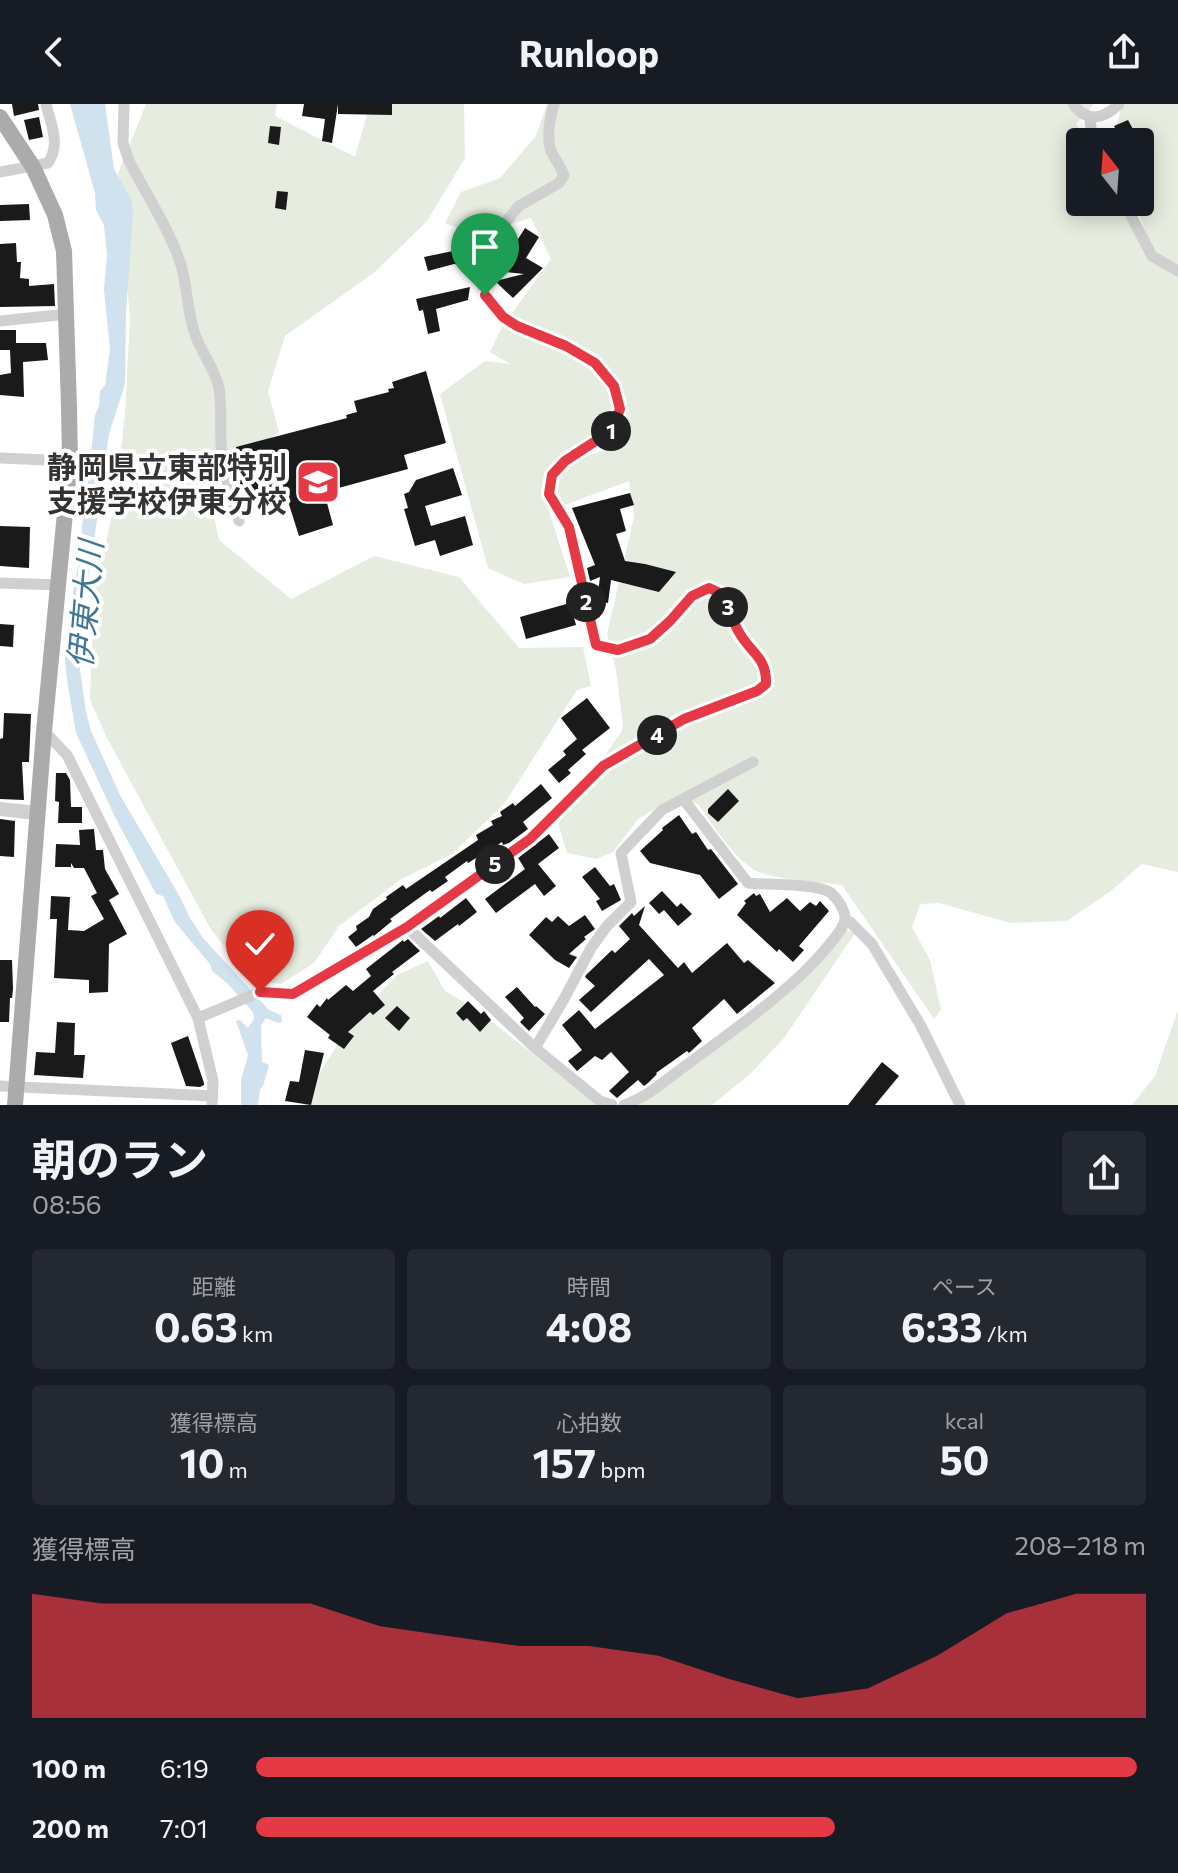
<!DOCTYPE html>
<html lang="ja">
<head>
<meta charset="utf-8">
<style>
  :root { --surface:#171b24; --page:#242831; --text:#f1f3f6; --muted:#9ea1a6; --accent:#e63946 }
  body { margin:0; font-family:Commissioner,"Noto Sans JP",sans-serif; background:var(--page); color:var(--text); height:100vh; display:flex; flex-direction:column; font-size:30px; white-space:nowrap }
  * { box-sizing:border-box; margin:0 }
  p { font-size:26px; color:var(--muted) }
  .icon { flex:none; width:44px; height:44px; fill:none; stroke:currentColor; stroke-width:2; stroke-linecap:round; stroke-linejoin:round }
  .map { position:relative; height:1001px; overflow:hidden }
  .panel { display:flex; flex-direction:column; background:var(--surface); flex:1 }
  .panel>* { flex:none }
  .needle { width:52px; rotate:343deg }
  .fabs { position:absolute; left:1066px; top:24px; display:grid; gap:16px }
  .fabs a { display:grid; place-items:center; width:88px; height:88px; border-radius:8px; background:var(--surface); box-shadow:0 4px 20px #0003; font-size:40px }
  .pin { position:absolute; display:grid; place-items:center; width:68px; height:68px; color:#fff; margin:-82px -34px; border-radius:50% 50% 50% 0; rotate:-45deg; box-shadow:0 0 8px #0007 }
  .pin .icon { rotate:45deg }
  .km { position:absolute; width:40px; height:40px; margin:-20px; border-radius:50%; background:#222; color:#fff; font-size:22px; line-height:40px; text-align:center }
  .round { display:grid; place-items:center; flex:none; width:84px; height:84px; border-radius:8px; background:var(--page) }
  .headline { display:flex; align-items:center; justify-content:space-between; height:136px; padding:0 32px }
  h1 { font-size:44px; font-weight:700; line-height:60px }
  .stats { display:grid; grid-template-columns:repeat(3,1fr); gap:12px; height:136px; padding:8px 32px }
  .stats div { display:grid; align-content:center; border-radius:8px; background:var(--page); text-align:center }
  .stats b { font-size:40px; font-weight:700 }
  .stats small { font-size:22px; font-weight:400 }
  .stats p { font-size:22px }
  .chart { height:224px; padding:16px 32px }
  .chart p { display:flex; justify-content:space-between }
  .chart svg { width:100%; height:144px; margin-top:8px; fill:var(--accent); opacity:.7 }
  ul { padding:0 32px; list-style:none; font-size:26px }
  li { display:grid; grid-template-columns:128px 96px 1fr; align-items:center; height:60px }
  li i { height:20px; border-radius:10px; background:var(--accent) }
  header { display:flex; justify-content:space-between; align-items:center; height:104px; padding:0 32px; background:var(--surface); font-size:36px; font-weight:700 }
  .map>svg:first-child { display:block }
  .green { fill:#e6ecdf; fill-rule:evenodd }
  .water { fill:#cfe2ee }
  .building { fill:#1a1a1a }
  .lines { fill:none; stroke-linecap:round; stroke-linejoin:round }
  .minor { stroke:#d0d0d0; stroke-width:11 }
  .tertiary { stroke:#d0d0d0; stroke-width:14 }
  .primary { stroke:#ababab; stroke-width:16 }
  .route-casing { stroke:#fff; stroke-width:16 }
  .route { stroke:#e63946; stroke-width:10 }
  .labels { text-anchor:middle; dominant-baseline:central; stroke-width:8; stroke-linejoin:round; paint-order:stroke }
  .poi-label { font-size:30px; font-weight:bold; fill:#333; stroke:#fff; text-anchor:end }
  .water-label { font-size:32px; font-style:italic; fill:#3f7597; stroke:#fff }
</style>
</head>
<body>
<header><svg class="icon" aria-label="back" viewBox="0 0 24 24"><path d="M15 5l-7 7 7 7"/></svg>Runloop<svg class="icon" aria-label="share" viewBox="0 0 24 24"><path d="M12 15V3M7 8l5-5 5 5M5 13v7h14v-7"/></svg></header>
<div class="map">
<svg width="1178" height="1001" viewBox="0 0 1178 1001">
  <rect width="100%" height="100%" fill="#fff"/>
  <g class="green">
    <path d="M146,0H277L275,12L355,53L370,0H464L465,54L427,117L375,168L285,232L268,287L279,328L257,346L204,364L219,436L291,495L374,452L459,473L519,544L583,543L591,582L577,586L504,700L452,750L400,776L339,822L314,859L281,880L250,876L210,824L108,636L90,596L93,499L116,392L125,310L130,215L118,69Z"/>
    <path d="M547,0H1094L1076,20L1088,38H1080V98H1126L1152,145L1134,98H1140V38H1113L1122,0H1178V768L1142,760L1112,786L1067,817L1011,819L939,799L920,800L912,823L930,856L941,906L934,915L842,781C820,778 766,776 750,763C728,747 714,722 698,700L668,697L638,715L613,748L596,755L567,749L558,720L621,628L623,622L616,566L607,530L634,413L629,377L549,407L570,473L524,480L488,464L440,290L485,257L510,260L490,248L502,223L551,155L531,114L476,131L445,119L461,88L500,74L536,32ZM626,331L629,336L594,350L564,347L595,345Z"/>
    <path d="M846,826L855,829L784,934L750,970L712,1001H640L797,882L819,860Z"/>
    <path d="M428,857L445,887L476,905L597,1001H304L317,973L351,920L397,871Z"/>
    <path d="M1178,906V1001H1132L1155,972Z"/>
  </g>
  <path class="water" d="M70,0H105L114,65L132,97L133,112L126,208L125,280L109,330L78,551L86,608L91,627L121,693L179,791L190,814L203,834L269,906L281,911L282,918L278,919L266,914L261,922L262,958L269,961L263,982L260,985L258,1001H241V976L248,951L236,917L240,916L248,924L254,915L253,908L227,879L212,867L210,860L175,818L163,792L156,790L115,713L76,629L68,582L65,557L73,488L81,446L82,421L86,396L95,311L99,302L100,287L105,281L110,246L104,186L107,150L104,121L96,106L95,89Z"/>
  <g class="building">
    <path d="M12,0H38L39,6L14,12Z"/>
    <path d="M304,0H338L332,39L322,37L325,15L302,12Z"/>
    <path d="M338,0H392V11L338,10Z"/>
    <path d="M39,13L43,33L29,36L24,16Z"/>
    <path d="M1128,16L1135,29L1121,36L1114,22Z"/>
    <path d="M270,22L281,23L279,41L268,39Z"/>
    <path d="M277,87L288,88L286,106L275,104Z"/>
    <path d="M29,100L30,116L0,117V101Z"/>
    <path d="M525,124L539,133L526,154L543,164L513,194L495,177L524,170L498,167L504,160L494,150L496,143L500,138L510,148Z"/>
    <path d="M16,139L17,158H21L20,174L29,175V182L54,180L55,202L0,203V140Z"/>
    <path d="M453,147L469,149L472,163L454,160L428,167L424,153Z"/>
    <path d="M470,183L468,196L436,205L440,227L428,230L423,206L419,207L416,195Z"/>
    <path d="M0,226H16V239H46L48,256L23,258L24,293L0,291V271L11,269L10,246H0Z"/>
    <path d="M426,267L446,339L404,351L408,365L324,388L333,421L299,432L286,391L271,396L243,400L231,354L236,351V343L347,314L346,311L357,308L354,297L389,288L388,285L394,284L392,278Z"/>
    <path d="M453,364L462,391L425,402L431,422L465,412L473,441L440,452L435,436L415,442L404,405L408,404L404,390L409,388L416,376Z"/>
    <path d="M630,389L634,401L620,405L626,427L616,430L625,457L645,460L676,468L659,488L611,476L608,499L597,497L600,473L590,477L587,464L595,461L572,404Z"/>
    <path d="M0,422L30,423L29,464L0,462Z"/>
    <path d="M570,499L576,521L526,535L520,513Z"/>
    <path d="M0,520L14,521L13,543L0,542Z"/>
    <path d="M587,594L610,624L582,646L586,650L568,666L571,669L559,679L548,666L566,651L563,647L577,635L561,614Z"/>
    <path d="M4,609L31,610L29,658H22L24,696L0,695V635L3,634Z"/>
    <path d="M56,669H66L70,676L71,703H82V719H58L59,698L55,697Z"/>
    <path d="M541,680L552,694L523,718L528,725L524,728L509,739L503,741L502,738L468,759L467,757L445,773L448,777L432,788L430,786L390,815L392,817L374,832L373,831L356,843L348,833L357,826L356,822L369,813L373,805L387,795L386,793L403,781L406,785L478,736L476,731L493,721L491,717L502,712L500,708L513,699L515,702Z"/>
    <path d="M728,685L739,697L718,718L708,709V705Z"/>
    <path d="M679,711L692,730L696,728L708,746L711,745L738,780L719,795L700,771L650,759L640,747L663,726L662,724Z"/>
    <path d="M0,715L15,717L14,753L0,752Z"/>
    <path d="M94,725L96,746H103L105,765L119,790L109,796L127,830L109,840L108,888L89,889V876L54,874L57,815H50L51,792L70,793L68,826L84,827L104,815L91,792L97,789L84,764H74L71,759V763H55L56,740L80,741L79,726Z"/>
    <path d="M549,730L559,744L538,760L556,782L544,792L535,780L496,809L485,795L525,765L518,754Z"/>
    <path d="M595,763L610,782L614,780L621,796L602,807L596,797L600,795L582,773Z"/>
    <path d="M662,787L677,803L681,799L692,810L678,822L664,806L659,810L649,799Z"/>
    <path d="M754,789L756,792L760,790L770,808L787,794L800,807L810,798L816,802L820,797L829,807L799,842L804,846L793,858L779,845L777,848L737,811L746,799L744,797Z"/>
    <path d="M466,794L477,808L459,822L458,820L435,837L421,825L439,812L440,814Z"/>
    <path d="M645,802L639,821L678,864L684,858L692,869L727,839L744,859L748,856L775,879L737,910L724,895L692,924L702,937L689,949L687,947L656,969L657,970L648,979L644,982L638,976L617,994L609,987L629,968L611,948L602,956L595,952L577,967L568,957L582,946L562,921L579,906L595,925L664,871L649,855L591,908L579,896L595,882L585,873L586,871L612,846L615,849L630,835L619,822L632,809L634,812Z"/>
    <path d="M585,811L595,825L584,833L586,835L569,850L577,853L569,864L555,856L529,831L546,813L552,818L558,812L569,822Z"/>
    <path d="M408,835L420,847L392,868L394,870L373,887L385,901L373,911L370,908L348,928L354,932L344,945L328,934L330,931L307,913L317,900L320,903L327,894L328,896L346,881L353,887L371,872L366,865L403,836L404,838Z"/>
    <path d="M0,856H12L13,885L12,894H10L9,918H0Z"/>
    <path d="M517,883L535,903L536,902L545,910L529,927L520,918L524,914L505,893Z"/>
    <path d="M468,897L481,910L484,907L491,916L480,928L467,914L463,917L456,909Z"/>
    <path d="M397,902L410,914L399,927L385,914Z"/>
    <path d="M57,918L75,919L74,951H85L83,974L34,971L36,948L55,949Z"/>
    <path d="M188,932L204,979V981L200,983L186,982L171,939Z"/>
    <path d="M305,946L324,949L311,1001L285,997L290,977L299,978Z"/>
    <path d="M882,958L899,972L875,1001H848Z"/>
  </g>
  <g class="lines">
    <g class="minor">
      <path d="M124,0L123,39L129,57C145,88 171,128 181,161C188,185 187,210 196,233C203,251 215,265 219,284C222,302 220,320 221,339C222,366 231,391 239,417"/>
      <path d="M1073,0C1087,19 1104,15 1119,0"/>
      <path d="M1090,14L1091,26L1096,38"/>
      <path d="M0,68L48,59C61,40 51,21 46,0"/>
      <path d="M1124,98L1152,152L1178,167"/>
      <path d="M0,217L67,210"/>
      <path d="M0,354L70,357"/>
      <path d="M0,479L58,481"/>
      <path d="M44,627L67,651L198,914L213,977L212,1001"/>
      <path d="M850,818L872,840L921,922L960,1001"/>
      <path d="M407,823L535,944L600,997L612,1001"/>
      <path d="M198,914L260,888L293,890L407,823L530,735L603,662L684,615L757,587L766,580C767,554 752,550 740,530C732,517 728,502 720,489L709,484L692,492L670,517L650,535L618,546L596,541L569,423L549,390L552,371L565,357L611,327L620,305L614,282L595,259L566,242L517,222L503,213L485,191L481,171L488,139L519,102L559,79L564,71C560,62 555,55 551,47C546,33 550,14 554,0"/>
      <path d="M535,944L564,895L591,844L607,822L631,798L621,749L662,706L753,658"/>
      <path d="M0,982L213,992"/>
      <path d="M624,1001C646,994 666,976 685,962C720,936 758,910 791,880C802,871 844,829 845,815C845,806 838,795 831,789C819,779 766,781 748,779L684,696"/>
    </g>
    <path class="tertiary" d="M0,705L37,709"/>
    <path class="primary" d="M0,13L33,63L55,111L64,147L69,303L70,357L44,627L15,1001"/>
  </g>
  <g class="lines">
    <g class="route-casing">
      <path id="route" d="M260,888L293,890L407,823L530,735L603,662L684,615L757,587L766,580C767,554 752,550 740,530C732,517 728,502 720,489L709,484L692,492L670,517L650,535L618,546L596,541L569,423L549,390L552,371L565,357L611,327L620,305L614,282L595,259L566,242L517,222L503,213L485,191"/>
    </g>
    <use href="#route" class="route"/>
  </g>
  <defs>
    <g id="school-square" transform="scale(2.3)"><rect x="-9" y="-9" width="18" height="18" rx="4" fill="#e63946" stroke="#fff"/><path d="M0-5L7-2L0 1L-7-2ZM-4 1L0 2.5L4 1V4Q0 6-4 4Z" fill="#fff"/></g>
  </defs>
  <g fill-rule="evenodd">
    <use href="#school-square" x="318" y="378"/>
  </g>
  <g class="labels">
    <g class="poi-label">
      <text x="287" y="361">静岡県立東部特別<tspan x="287" dy="34">支援学校伊東分校</tspan></text>
    </g>
    <g class="water-label">
      <text transform="translate(84 500) rotate(-85)">伊東大川</text>
    </g>
  </g>
</svg>
<div class="fabs">
<a><svg class="needle" viewBox="-14 -14 28 28"><path d="M0-13l5 13h-10z" fill="#e53935"/><path d="M0 13l5-13h-10z" fill="#9ea1a6"/></svg></a>
</div>
<div class="pin" style="left:485px;top:191px;background:#1e9e55"><svg class="icon" aria-label="arrive" viewBox="0 0 24 24"><path d="M6 21V4h12l-3 4 3 4H6"/></svg></div>
<div class="pin" style="left:260px;top:888px;background:#d93025"><svg class="icon" aria-label="check" viewBox="0 0 24 24"><path d="M5 12l5 5 9-10"/></svg></div>
<b class="km" style="left:611px;top:327px">1</b>
<b class="km" style="left:586px;top:498px">2</b>
<b class="km" style="left:728px;top:503px">3</b>
<b class="km" style="left:657px;top:631px">4</b>
<b class="km" style="left:495px;top:760px">5</b>
</div>
<section class="panel">
<div class="headline"><div><h1>朝のラン</h1><p>08:56</p></div><a class="round"><svg class="icon" aria-label="share" viewBox="0 0 24 24"><path d="M12 15V3M7 8l5-5 5 5M5 13v7h14v-7"/></svg></a></div>
<div class="stats">
<div><p>距離</p><b>0.63<small> km</small></b></div>
<div><p>時間</p><b>4:08</b></div>
<div><p>ペース</p><b>6:33<small> /km</small></b></div>
</div>
<div class="stats">
<div><p>獲得標高</p><b>10<small> m</small></b></div>
<div><p>心拍数</p><b>157<small> bpm</small></b></div>
<div><p>kcal</p><b>50</b></div>
</div>
<div class="chart"><p><span>獲得標高</span>208–218 m</p>
<svg viewBox="0 0 160 44" preserveAspectRatio="none"><path d="M0 44V6L10 9L20 9L30 9L40 9L50 16L60 19L70 22L80 22L90 25L100 32L110 38L120 35L130 25L140 12L150 6L160 6V44z"/></svg>
</div>
<ul>
<li><b>100 m</b>6:19<i style="width:99%"></i></li>
<li><b>200 m</b>7:01<i style="width:65%"></i></li>
</ul>
</section>
</body>
</html>
